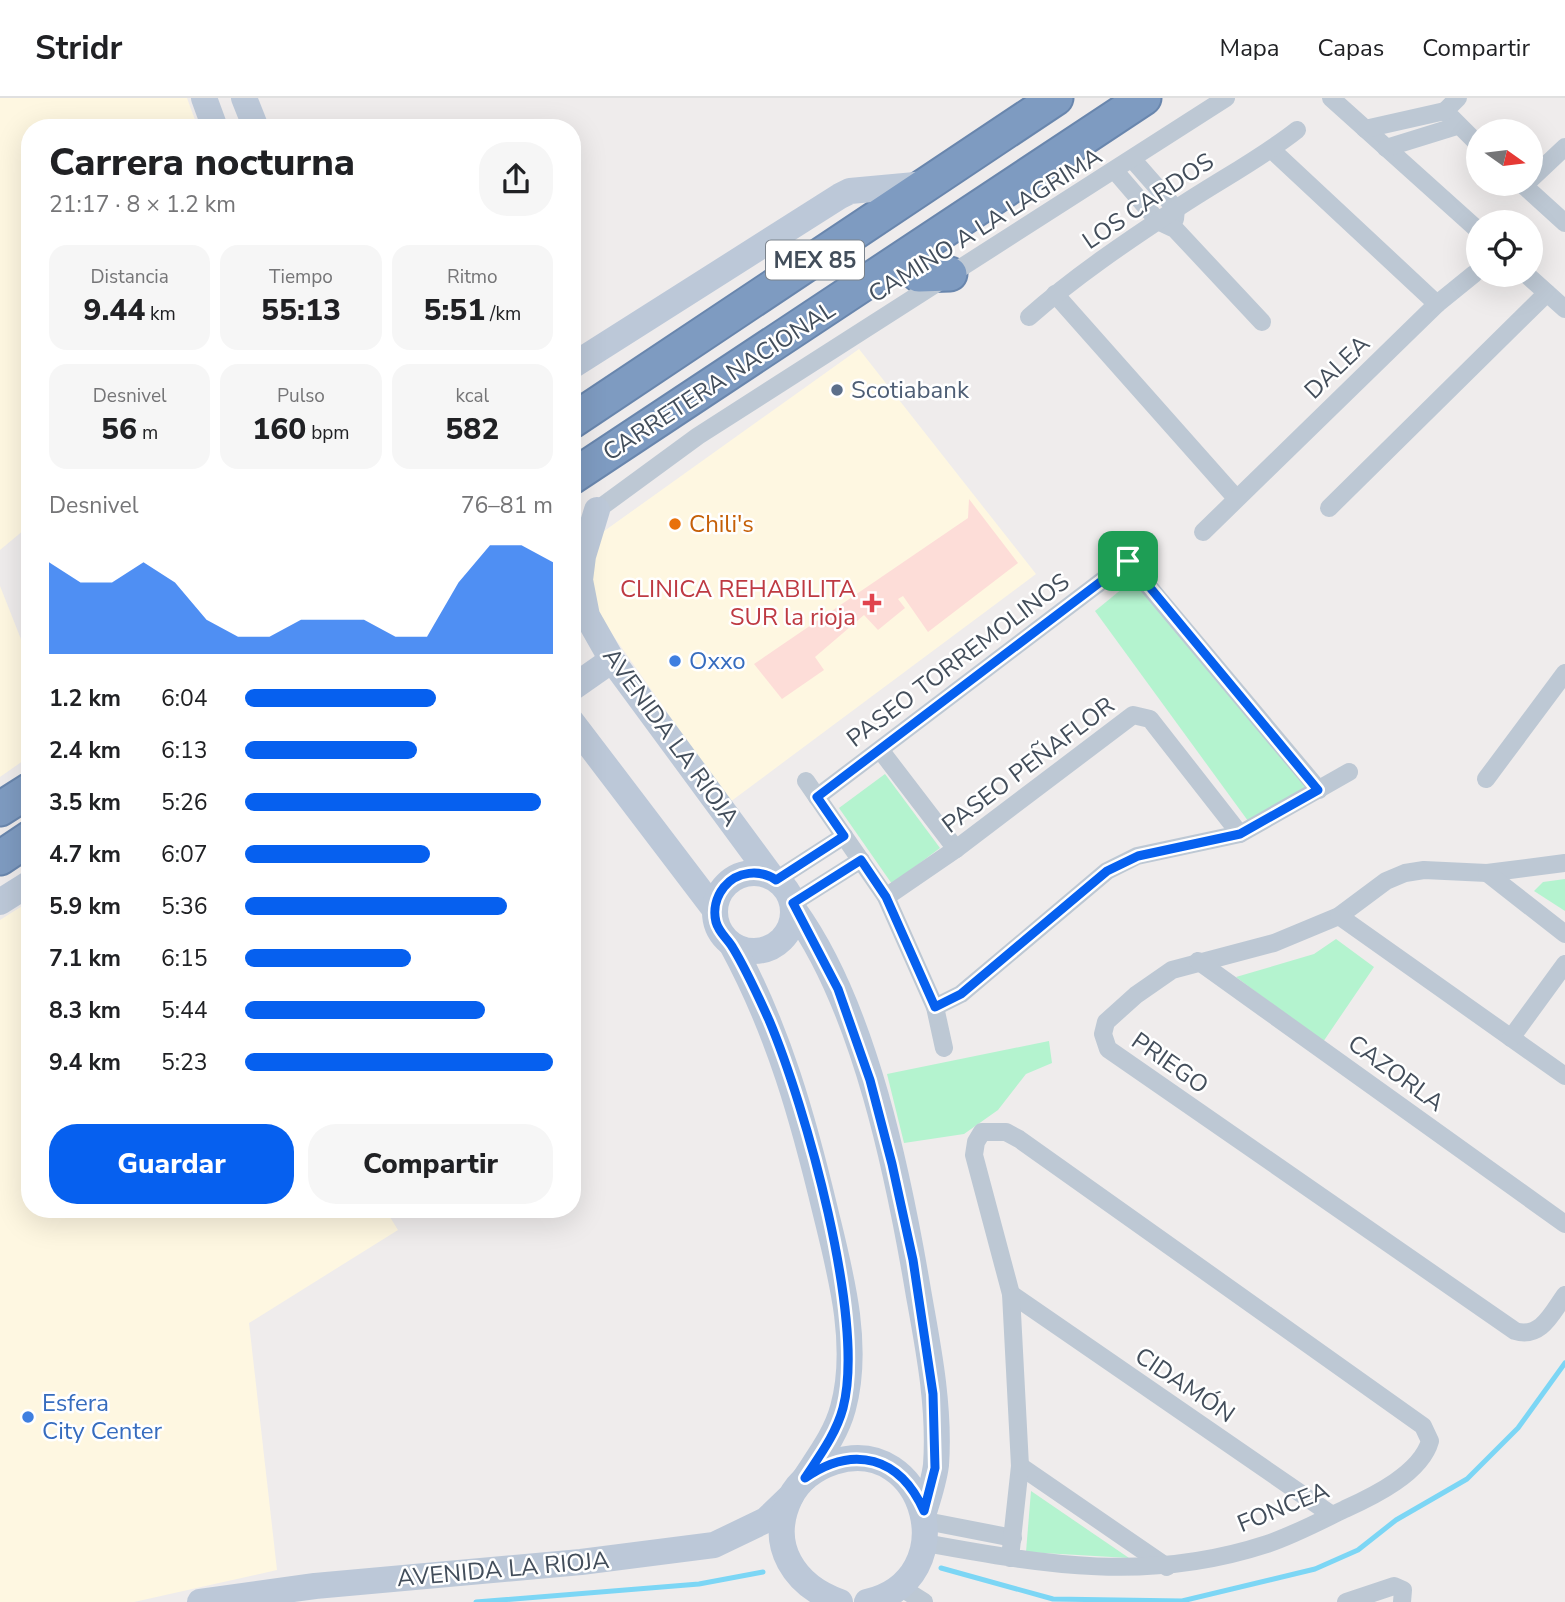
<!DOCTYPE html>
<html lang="es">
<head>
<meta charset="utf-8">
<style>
  :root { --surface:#fff; --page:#f6f6f6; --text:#202124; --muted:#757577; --line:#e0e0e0; --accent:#0660ef }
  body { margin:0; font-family:"Nunito Sans",sans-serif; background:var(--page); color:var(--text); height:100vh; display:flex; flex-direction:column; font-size:26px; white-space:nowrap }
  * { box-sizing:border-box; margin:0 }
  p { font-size:23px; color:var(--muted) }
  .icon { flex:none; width:38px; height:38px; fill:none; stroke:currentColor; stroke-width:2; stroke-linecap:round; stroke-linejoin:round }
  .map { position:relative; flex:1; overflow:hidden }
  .sheet { position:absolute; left:21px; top:21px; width:560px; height:1099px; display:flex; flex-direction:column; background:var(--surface); border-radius:28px; box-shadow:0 7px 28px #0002 }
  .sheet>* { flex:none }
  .needle { width:46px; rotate:104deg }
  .controls { position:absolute; left:1466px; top:21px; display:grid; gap:14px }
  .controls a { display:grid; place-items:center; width:77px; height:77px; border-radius:50%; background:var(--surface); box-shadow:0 7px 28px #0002; font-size:35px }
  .pin { position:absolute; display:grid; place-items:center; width:60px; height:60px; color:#fff; margin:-30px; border-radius:14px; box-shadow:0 4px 10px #0006 }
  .round { display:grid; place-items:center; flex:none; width:74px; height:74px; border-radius:28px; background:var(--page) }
  .overview { display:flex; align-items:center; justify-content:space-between; height:119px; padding:0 28px }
  h1 { font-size:38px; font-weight:800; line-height:52px }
  .stats { display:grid; grid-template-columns:repeat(3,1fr); gap:10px; height:119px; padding:7px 28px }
  .stats div { display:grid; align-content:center; border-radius:18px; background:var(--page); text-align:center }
  .stats b { font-size:30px; font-weight:800 }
  .stats small { font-size:19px; font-weight:400 }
  .stats p { font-size:19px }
  .chart { height:196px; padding:14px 28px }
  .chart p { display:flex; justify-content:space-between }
  .chart svg { width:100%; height:126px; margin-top:7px; fill:var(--accent); opacity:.7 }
  .action { display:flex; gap:14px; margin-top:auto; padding:14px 28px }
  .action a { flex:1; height:80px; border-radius:28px; background:var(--accent); color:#fff; font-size:28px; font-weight:800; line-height:80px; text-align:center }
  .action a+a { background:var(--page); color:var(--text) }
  ul { padding:0 28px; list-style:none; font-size:23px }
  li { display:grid; grid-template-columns:112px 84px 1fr; align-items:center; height:52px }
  li i { height:18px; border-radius:9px; background:var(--accent) }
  header { display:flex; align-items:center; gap:42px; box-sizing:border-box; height:98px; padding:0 35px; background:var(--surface); border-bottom:2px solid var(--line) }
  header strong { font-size:33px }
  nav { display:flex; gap:38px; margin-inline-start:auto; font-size:24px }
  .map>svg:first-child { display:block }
  .commercial { fill:#fef7e1 }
  .medical { fill:#fdddd8 }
  .green { fill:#b4f3cf }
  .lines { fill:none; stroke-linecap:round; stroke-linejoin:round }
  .stream { stroke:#7cd6f5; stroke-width:5 }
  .highway-casing { stroke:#6986ad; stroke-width:37 }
  .street { stroke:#bdc8d4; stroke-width:18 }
  .secondary { stroke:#bcc8d8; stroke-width:26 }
  .highway { stroke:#7e9bc1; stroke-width:33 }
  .route-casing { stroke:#fff; stroke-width:14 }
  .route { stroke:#0660ef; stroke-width:9 }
  .service-dot { fill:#5c6f8a; stroke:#fff; stroke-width:2.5 }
  .food-dot { fill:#e8710a; stroke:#fff; stroke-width:2.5 }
  .health-dot { fill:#e0444e; stroke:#fff; stroke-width:2.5 }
  .shop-dot { fill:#3f7fe0; stroke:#fff; stroke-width:2.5 }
  .labels { text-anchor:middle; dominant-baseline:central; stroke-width:5; stroke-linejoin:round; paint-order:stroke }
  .shield { fill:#fff; stroke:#7b838c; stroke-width:2 }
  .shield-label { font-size:23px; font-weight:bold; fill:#434e5b }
  .street-label { font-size:24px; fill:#434e5b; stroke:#fff }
  .service-label { font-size:24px; fill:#4e5e75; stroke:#fff; text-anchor:start }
  .food-label { font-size:24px; fill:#c56008; stroke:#fff; text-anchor:start }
  .health-label { font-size:24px; fill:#be3a42; stroke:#fff; text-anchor:end }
  .shop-label { font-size:24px; fill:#366cbe; stroke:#fff; text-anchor:start }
</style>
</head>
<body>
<header>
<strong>Stridr</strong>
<nav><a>Mapa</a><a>Capas</a><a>Compartir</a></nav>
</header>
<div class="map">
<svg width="1565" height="1504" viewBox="0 0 1565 1504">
  <rect width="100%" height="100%" fill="#efecec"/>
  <g class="commercial">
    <path d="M0,0H187L198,30H30V427L0,452Z"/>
    <path d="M859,251L1036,476L730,704L572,479V456Z"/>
    <path d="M0,488L30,564V658L0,679Z"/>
    <path d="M30,803V1111H385L398,1132L249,1225L277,1472L134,1504H0V822Z"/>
  </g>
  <path class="medical" d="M969,401L1018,465L928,534L903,498L898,501L905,510L878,532L864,517L815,559L824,572L782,601L754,566L968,420Z"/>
  <g class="green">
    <path d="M1134,481L1306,690L1251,727L1095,513Z"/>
    <path d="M885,676L940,750L892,786L839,710Z"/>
    <path d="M1565,781V813L1534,793L1543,784Z"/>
    <path d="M1336,841L1374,869L1323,944L1236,879L1314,856Z"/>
    <path d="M1049,943L1052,965L1026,976L998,1012L964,1036L904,1045L887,976Z"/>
    <path d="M1031,1393L1129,1460L1026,1454Z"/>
  </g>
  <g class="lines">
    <g class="stream">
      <path d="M941,1470L1053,1501L1182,1503L1315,1471L1358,1452L1396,1422L1467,1381L1518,1330L1565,1265"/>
      <path d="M476,1504L699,1486L763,1474"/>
    </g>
    <g class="highway-casing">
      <g id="highway">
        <path d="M919,150L913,165L919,177L950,176"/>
        <path d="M572,323L1056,0"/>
        <path d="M572,379L1144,0"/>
        <path d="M0,711L30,692"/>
        <path d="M0,760L30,740"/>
      </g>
    </g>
    <g class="street">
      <path d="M1331,0L1479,133"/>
      <path d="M1458,0L1445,13L1479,47"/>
      <path d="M1365,31L1445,13"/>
      <path d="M1386,50L1457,28"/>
      <path d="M1272,52L1437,206"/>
      <path d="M1133,62L1176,111L1175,121"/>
      <path d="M1115,73L1158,123L1175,131L1262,224"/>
      <path d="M1531,81L1565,49"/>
      <path d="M1522,86L1565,125"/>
      <path d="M1527,177L1565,211"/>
      <path d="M1055,196L1236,400"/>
      <path d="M1029,219C1074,179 1126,144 1176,111C1216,84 1259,62 1297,32"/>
      <path d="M1329,410L1547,195"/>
      <path d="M597,412L698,338L1226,0"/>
      <path d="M1203,434L1437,206L1474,176"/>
      <path d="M1113,446L1319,692"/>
      <path d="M881,653L956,751"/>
      <path d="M1486,681L1565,575"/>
      <path d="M806,683L886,799L935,909L944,950"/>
      <path d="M817,699L1128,463"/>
      <path d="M1565,765L1487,775L1424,772L1405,775L1386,783L1339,818L1274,845L1172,872L1136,897L1106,924L1103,936L1108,951L1515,1233C1541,1241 1552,1215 1565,1197"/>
      <path d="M1487,775L1565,836"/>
      <path d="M776,782L844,738"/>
      <path d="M886,799L956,751L1133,617L1150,621L1240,736"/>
      <path d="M793,805L861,762"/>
      <path d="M1339,818L1565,978"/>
      <path d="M1198,863L1565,1126"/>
      <path d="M935,909L961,896L1107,773L1137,758L1240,736L1349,674"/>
      <path d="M1511,940L1565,866"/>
      <path d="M1011,1196L1332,1417"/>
      <path d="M1020,1368L1167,1469"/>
      <path d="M926,1423L1013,1440"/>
      <path d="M925,1445C1046,1467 1148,1485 1267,1446C1294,1437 1320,1423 1345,1411C1374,1398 1421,1375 1430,1343L1423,1328L1019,1041L1006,1034H982L976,1044L974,1057L1011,1196L1020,1368L1010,1460"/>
      <path d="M900,1489L924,1504"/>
      <path d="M1346,1504L1394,1488L1403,1492L1402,1504"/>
    </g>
    <g class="secondary">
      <path d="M204,0L215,30"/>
      <path d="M244,0L256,30"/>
      <path d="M572,268L840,98L850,93L926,86"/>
      <path d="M597,412L583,458L580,482L587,518L612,562L771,778"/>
      <path d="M572,590L612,562"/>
      <path d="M572,624L715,812"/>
      <circle cx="754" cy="814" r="39"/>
      <path d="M0,804L30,785"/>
      <path d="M794,812C865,910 899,1079 919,1198C929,1253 940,1311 936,1367C934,1383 929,1398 924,1414"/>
      <path d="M732,847C779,934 803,1020 826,1116C841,1177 860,1248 843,1310C836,1336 820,1357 805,1380"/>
      <path d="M200,1504L315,1488L581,1464L714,1447L766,1422L791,1398"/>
      <path d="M840,1504C795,1488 767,1448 790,1400C799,1382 816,1370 834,1364C926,1335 966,1481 867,1504"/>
    </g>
    <use href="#highway" class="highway"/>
  </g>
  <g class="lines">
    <g class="route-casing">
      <path id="route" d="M1128,463L1318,692L1240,736L1138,758L1107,773L961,896L935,909L886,799L861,762L793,805L838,891L870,982L892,1066L913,1162L933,1296L935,1370L924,1413C900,1359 854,1346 805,1380C820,1357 836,1336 843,1310C866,1222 805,1007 769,922C758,898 747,873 733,850C728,841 719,835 716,824C713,812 716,799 724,789C737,773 760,771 776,782L844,738L817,699Z"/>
    </g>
    <use href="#route" class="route"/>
  </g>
  <circle class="service-dot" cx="837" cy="292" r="7"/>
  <circle class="food-dot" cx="675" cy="426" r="7"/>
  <path class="health-dot" d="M868.5 494.5h7v7h7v7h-7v7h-7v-7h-7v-7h7z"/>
  <g class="shop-dot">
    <circle cx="675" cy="563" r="7"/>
    <circle cx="28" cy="1319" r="7"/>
  </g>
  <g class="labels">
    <rect class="shield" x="766" y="142.5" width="98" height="39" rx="5"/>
    <g class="shield-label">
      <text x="815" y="162">MEX 85</text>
    </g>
    <g class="street-label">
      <text transform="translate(1148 103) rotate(-34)">LOS CARDOS</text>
      <text transform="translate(985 127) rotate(-32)">CAMINO A LA LAGRIMA</text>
      <text transform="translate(1337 269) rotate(-44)">DALEA</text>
      <text transform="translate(719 283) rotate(-33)">CARRETERA NACIONAL</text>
      <text transform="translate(958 562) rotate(-37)">PASEO TORREMOLINOS</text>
      <text transform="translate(671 639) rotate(54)">AVENIDA LA RIOJA</text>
      <text transform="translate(1028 667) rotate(-37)">PASEO PEÑAFLOR</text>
      <text transform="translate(1170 965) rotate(35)">PRIEGO</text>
      <text transform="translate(1396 975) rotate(36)">CAZORLA</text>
      <text transform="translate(1185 1287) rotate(34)">CIDAMÓN</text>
      <text transform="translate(1283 1409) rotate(-22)">FONCEA</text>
      <text transform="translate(503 1471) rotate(-5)">AVENIDA LA RIOJA</text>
    </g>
    <g class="service-label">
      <text x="851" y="292">Scotiabank</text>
    </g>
    <g class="food-label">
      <text x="689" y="426">Chili's</text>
    </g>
    <g class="health-label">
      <text x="856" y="491">CLINICA REHABILITA<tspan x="856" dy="28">SUR la rioja</tspan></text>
    </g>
    <g class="shop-label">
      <text x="689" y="563">Oxxo</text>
      <text x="42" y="1305">Esfera<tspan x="42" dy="28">City Center</tspan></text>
    </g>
  </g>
</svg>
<div class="controls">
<a><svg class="needle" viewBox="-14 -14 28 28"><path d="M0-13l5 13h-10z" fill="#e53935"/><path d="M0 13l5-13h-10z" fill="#757577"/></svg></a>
<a><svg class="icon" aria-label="locate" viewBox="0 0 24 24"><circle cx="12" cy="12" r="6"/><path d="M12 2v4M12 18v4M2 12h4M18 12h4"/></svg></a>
</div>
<div class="pin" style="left:1128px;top:463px;background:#1e9e55"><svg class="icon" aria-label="arrive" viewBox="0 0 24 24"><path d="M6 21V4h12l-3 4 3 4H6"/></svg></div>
<section class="sheet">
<div class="overview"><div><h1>Carrera nocturna</h1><p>21:17 · 8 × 1.2 km</p></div><a class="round"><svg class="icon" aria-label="share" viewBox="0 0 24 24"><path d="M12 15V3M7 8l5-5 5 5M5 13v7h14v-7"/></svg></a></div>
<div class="stats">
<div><p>Distancia</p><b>9.44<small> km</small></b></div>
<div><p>Tiempo</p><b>55:13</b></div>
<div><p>Ritmo</p><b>5:51<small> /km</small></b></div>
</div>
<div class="stats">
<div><p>Desnivel</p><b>56<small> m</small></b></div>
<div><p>Pulso</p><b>160<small> bpm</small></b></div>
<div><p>kcal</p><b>582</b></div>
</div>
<div class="chart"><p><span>Desnivel</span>76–81 m</p>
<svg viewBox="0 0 160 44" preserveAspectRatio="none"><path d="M0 44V12L10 19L20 19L30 12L40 19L50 32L60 38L70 38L80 32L90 32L100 32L110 38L120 38L130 19L140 6L150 6L160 12V44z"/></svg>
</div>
<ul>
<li><b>1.2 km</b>6:04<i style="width:62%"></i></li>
<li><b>2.4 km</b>6:13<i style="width:56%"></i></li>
<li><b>3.5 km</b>5:26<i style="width:96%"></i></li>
<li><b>4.7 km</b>6:07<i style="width:60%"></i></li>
<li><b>5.9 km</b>5:36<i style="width:85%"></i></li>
<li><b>7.1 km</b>6:15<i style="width:54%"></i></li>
<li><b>8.3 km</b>5:44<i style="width:78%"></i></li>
<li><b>9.4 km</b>5:23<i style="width:100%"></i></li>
</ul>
<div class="action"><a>Guardar</a><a>Compartir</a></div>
</section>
</div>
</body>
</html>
